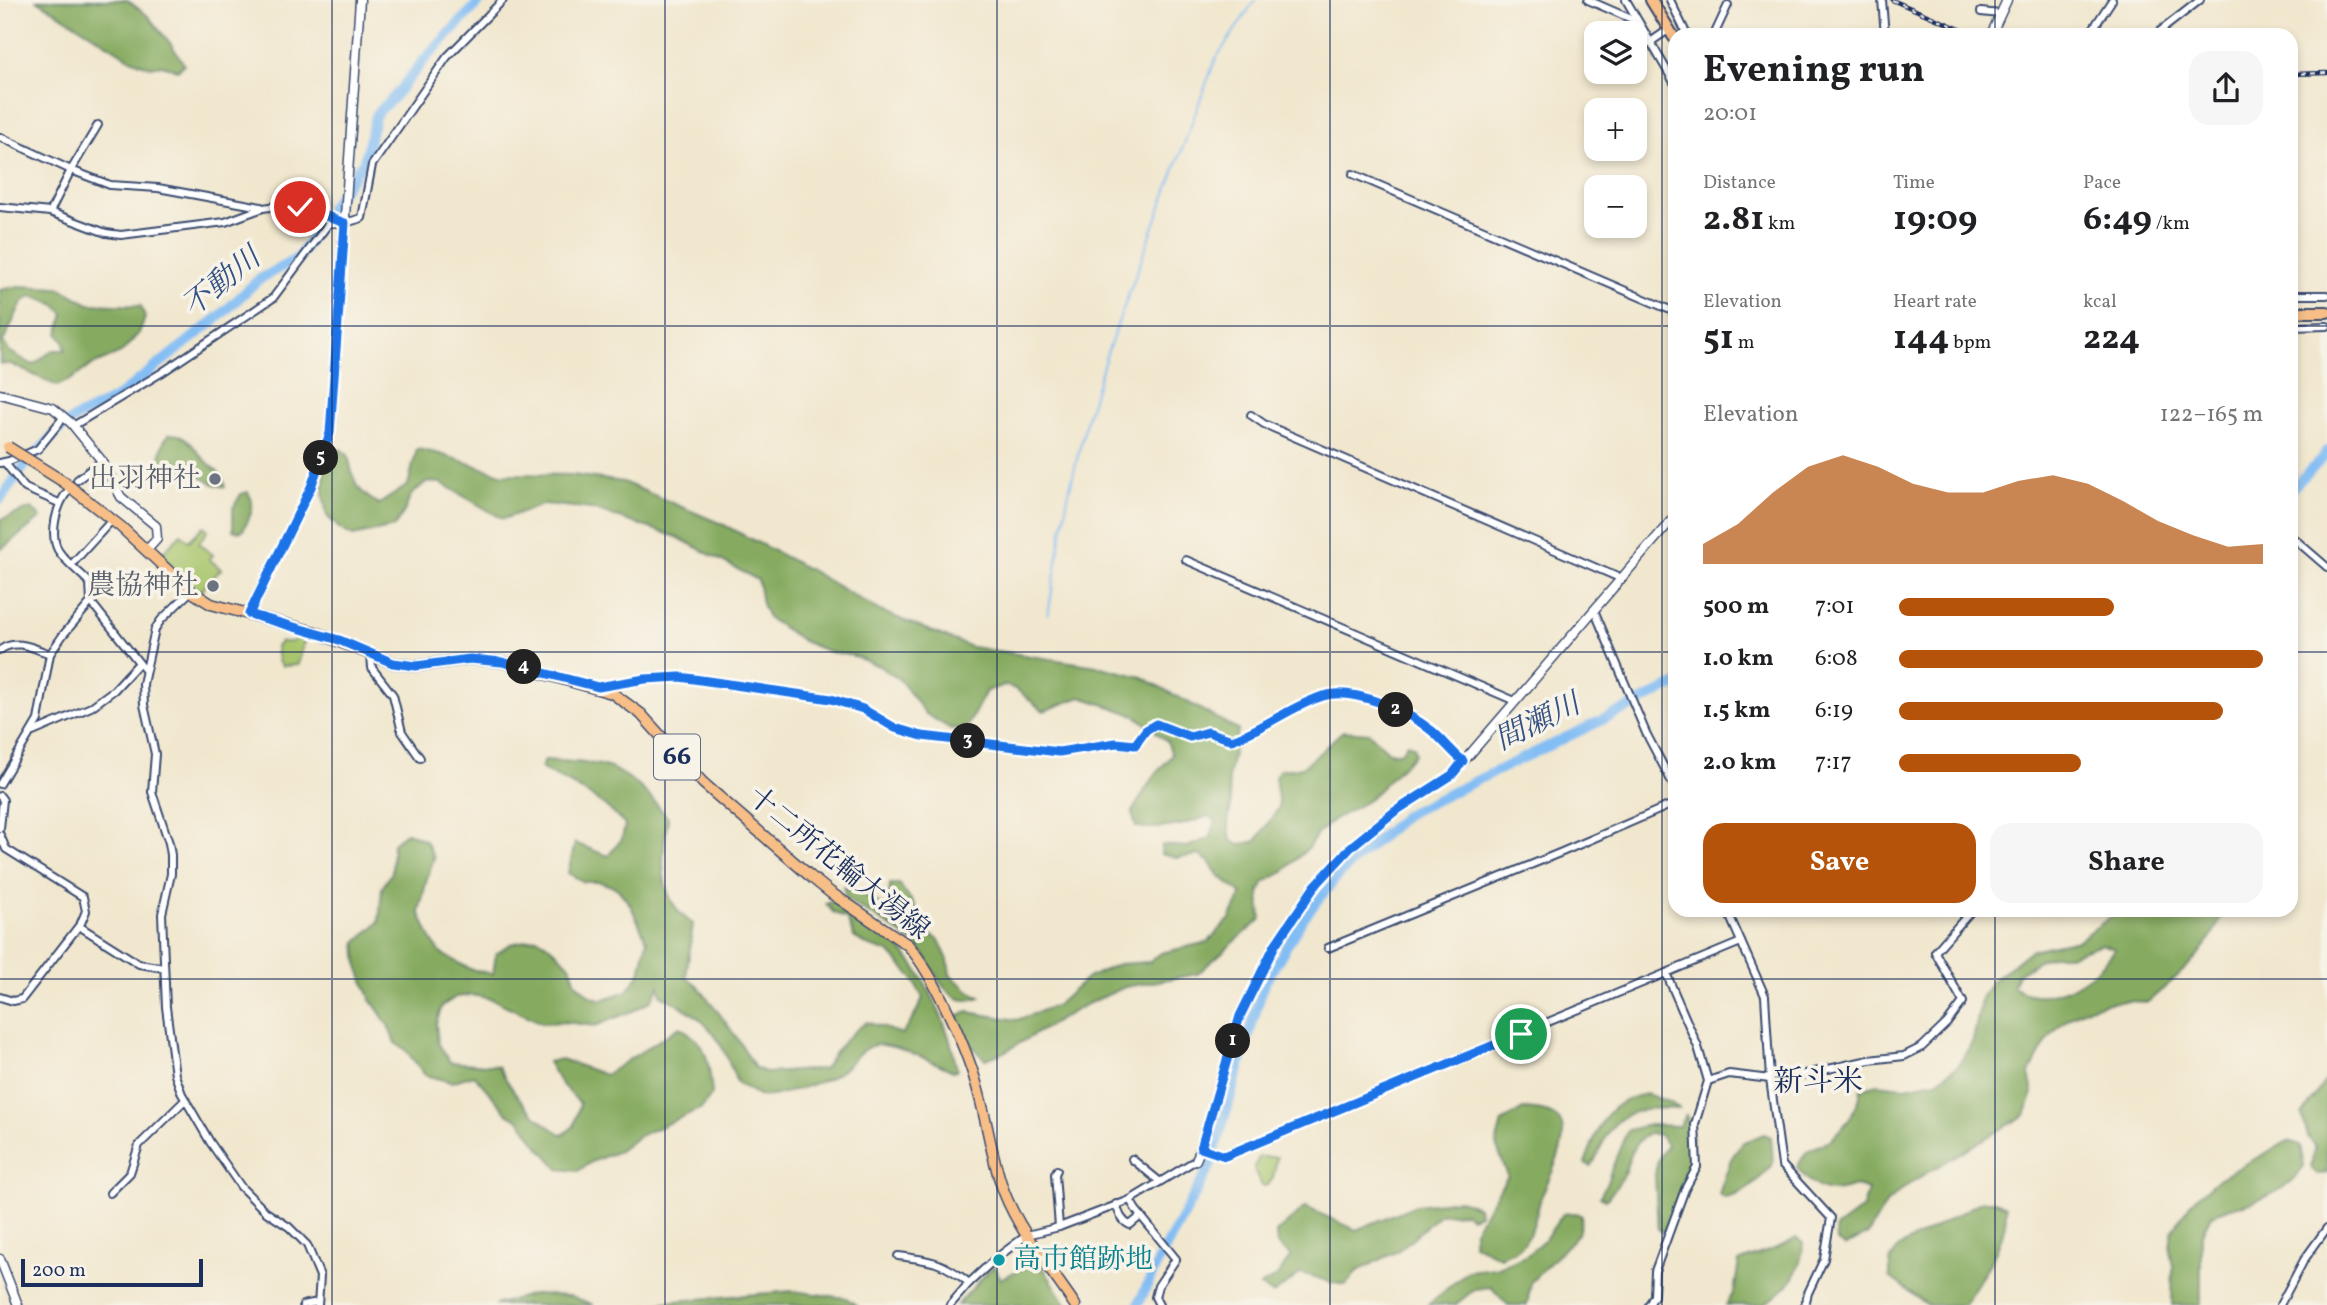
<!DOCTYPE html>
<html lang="en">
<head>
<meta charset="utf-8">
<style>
  :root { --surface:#fff; --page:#f6f6f6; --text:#202124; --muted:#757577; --accent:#b45309 }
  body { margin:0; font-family:Vollkorn,"Noto Serif JP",serif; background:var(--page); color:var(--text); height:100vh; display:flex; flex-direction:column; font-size:26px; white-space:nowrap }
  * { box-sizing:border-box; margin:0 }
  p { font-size:23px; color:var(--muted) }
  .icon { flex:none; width:38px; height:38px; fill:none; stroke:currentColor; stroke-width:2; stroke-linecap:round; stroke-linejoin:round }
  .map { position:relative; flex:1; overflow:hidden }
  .details { position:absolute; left:1668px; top:28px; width:630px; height:889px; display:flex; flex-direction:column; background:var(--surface); border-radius:21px; box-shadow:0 4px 10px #0003 }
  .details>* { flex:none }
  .tools { position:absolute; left:1584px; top:21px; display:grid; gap:14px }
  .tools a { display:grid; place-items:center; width:63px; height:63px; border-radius:14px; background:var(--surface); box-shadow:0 4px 10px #0003; font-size:35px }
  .scale { position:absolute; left:21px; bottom:18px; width:182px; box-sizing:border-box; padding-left:7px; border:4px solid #1b2f5e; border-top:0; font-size:19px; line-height:24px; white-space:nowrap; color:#1b2f5e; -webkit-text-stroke:5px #f7f3e8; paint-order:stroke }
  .pin { position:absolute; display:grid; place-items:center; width:60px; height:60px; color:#fff; margin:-30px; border:4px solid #fff; border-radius:50%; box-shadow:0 2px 7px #0007 }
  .km { position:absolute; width:35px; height:35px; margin:-18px; border-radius:50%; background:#222; color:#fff; font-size:19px; line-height:35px; text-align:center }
  .round { display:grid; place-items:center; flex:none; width:74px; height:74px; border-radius:21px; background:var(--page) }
  .head { display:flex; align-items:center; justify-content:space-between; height:119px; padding:0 35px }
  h1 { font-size:38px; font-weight:700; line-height:52px }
  .stats { display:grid; grid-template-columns:repeat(3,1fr); gap:10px; height:119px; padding:7px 35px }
  .stats div { display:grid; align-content:center }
  .stats b { font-size:35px; font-weight:700 }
  .stats small { font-size:19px; font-weight:400 }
  .stats p { font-size:19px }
  .chart { height:196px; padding:14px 35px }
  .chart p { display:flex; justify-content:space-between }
  .chart svg { width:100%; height:126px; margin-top:7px; fill:var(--accent); opacity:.7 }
  .cta { display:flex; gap:14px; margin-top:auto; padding:14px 35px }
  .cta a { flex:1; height:80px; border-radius:21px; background:var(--accent); color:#fff; font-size:28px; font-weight:700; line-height:80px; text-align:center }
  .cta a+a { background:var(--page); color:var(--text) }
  ul { padding:0 35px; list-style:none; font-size:23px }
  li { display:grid; grid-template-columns:112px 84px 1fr; align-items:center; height:52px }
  li i { height:18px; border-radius:9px; background:var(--accent) }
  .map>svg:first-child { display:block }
  .green { fill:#a9c66d; stroke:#627a66; stroke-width:2 }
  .forest { fill:#86ab60; stroke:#506d5f; stroke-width:2; fill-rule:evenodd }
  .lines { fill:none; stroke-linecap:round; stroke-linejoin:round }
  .stream { stroke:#82bdf4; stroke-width:2 }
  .river { stroke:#82bdf4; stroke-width:10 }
  .minor-casing { stroke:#3b4b6f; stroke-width:10 }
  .tertiary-casing { stroke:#3b4b6f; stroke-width:11 }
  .primary-casing { stroke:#3b4b6f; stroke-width:13 }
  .trunk-casing { stroke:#3b4b6f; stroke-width:14 }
  .minor { stroke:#fff; stroke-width:6 }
  .tertiary { stroke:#fff; stroke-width:8 }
  .primary { stroke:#f7be87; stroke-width:10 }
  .trunk { stroke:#f7be87; stroke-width:10 }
  .rail-casing { stroke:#1b2f5e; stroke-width:4.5 }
  .rail { stroke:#f7f3e8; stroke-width:2; stroke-dasharray:5; stroke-linecap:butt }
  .primary-bridge-casing { stroke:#3b4b6f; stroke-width:13; stroke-linecap:butt }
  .primary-bridge { stroke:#f7be87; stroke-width:10 }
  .route-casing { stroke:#fff; stroke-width:14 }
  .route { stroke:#1a73e8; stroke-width:9 }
  .grid { fill:none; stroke:#1b2f5e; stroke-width:2; stroke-opacity:0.55 }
  .worship-dot { fill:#6b7280; stroke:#f7f3e8; stroke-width:2.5 }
  .culture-dot { fill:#0f9aa8; stroke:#f7f3e8; stroke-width:2.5 }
  .labels { text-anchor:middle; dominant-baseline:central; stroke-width:7; stroke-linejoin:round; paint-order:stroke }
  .shield { fill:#f7f3e8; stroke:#5d6a87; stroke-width:2 }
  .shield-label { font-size:26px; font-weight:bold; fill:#1b2f5e }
  .worship-label { font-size:28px; fill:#5b616d; stroke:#f7f3e8; text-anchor:end }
  .street-label { font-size:28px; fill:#1b2f5e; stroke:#f7f3e8 }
  .culture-label { font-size:28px; fill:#0d838f; stroke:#f7f3e8; text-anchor:start }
  .water-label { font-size:30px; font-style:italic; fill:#355284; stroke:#f7f3e8 }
  .neighbourhood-label { font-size:30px; fill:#1b2f5e; stroke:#f7f3e8 }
</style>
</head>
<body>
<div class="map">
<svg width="2327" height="1305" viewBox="0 0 2327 1305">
  <rect width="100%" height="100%" fill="#f7f3e8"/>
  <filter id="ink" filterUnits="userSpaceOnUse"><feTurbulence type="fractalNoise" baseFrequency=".0143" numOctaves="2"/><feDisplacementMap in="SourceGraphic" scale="14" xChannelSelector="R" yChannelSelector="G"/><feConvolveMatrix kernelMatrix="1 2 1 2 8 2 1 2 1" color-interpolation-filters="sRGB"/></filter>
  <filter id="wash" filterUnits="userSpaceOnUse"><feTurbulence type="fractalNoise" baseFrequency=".00686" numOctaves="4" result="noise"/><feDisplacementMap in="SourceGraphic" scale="28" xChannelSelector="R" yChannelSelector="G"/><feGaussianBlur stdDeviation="1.57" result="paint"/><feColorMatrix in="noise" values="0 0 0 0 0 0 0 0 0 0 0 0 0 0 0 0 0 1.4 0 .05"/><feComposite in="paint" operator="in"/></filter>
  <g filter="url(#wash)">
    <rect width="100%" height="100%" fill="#f1e7ce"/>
    <g class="green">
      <path d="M204,526L208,530L199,543L213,555L209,559L221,569L200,592L181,577L159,556L181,534L189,541Z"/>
      <path d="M297,638L304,642L298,665L282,666L278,661L276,647L280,642H292Z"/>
      <path d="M1259,1157H1277L1273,1178L1268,1185L1262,1186L1254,1170Z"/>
    </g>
    <g class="forest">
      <path d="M37,0H127L147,15L171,44L184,64L178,70L162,65L150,67L131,59Z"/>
      <path d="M19,286L60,288L89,304L141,306L145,318L139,333L121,353L90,366L72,379L57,386L11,364H0V290ZM32,296L56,305L64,314L58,334L64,342L65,350H53L33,365L9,351L3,342L22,302Z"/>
      <path d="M169,434C189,433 193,449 205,460C213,468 224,473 225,487C207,485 201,474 188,472C177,470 169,474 160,469C160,456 161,443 169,434Z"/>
      <path d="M340,449L348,455C353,480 355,491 379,504L408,485L417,449L440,454L501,474L573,475L623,482L724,525L810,570L880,611L971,647L1097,666L1142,677L1238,730L1228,778L1231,805L1228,823L1231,840L1239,845L1256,841L1279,807L1275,777L1280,769C1286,769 1293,770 1298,768C1312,764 1330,741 1343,731L1369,733L1389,752L1401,753L1407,743L1414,747L1415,754L1367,801L1333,820L1318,833L1308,848L1283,872L1265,882L1259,892L1261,919L1197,974L1125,987L1085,1005L1004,1052L986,1059L971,1046L957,1016L968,1012L1017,1020L1057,1005L1087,978L1118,964L1150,962L1161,953L1208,942L1230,919L1242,894L1219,876L1209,862L1199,855L1176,858L1161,854L1162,845L1187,847L1210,838L1216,821L1208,816C1182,826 1164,830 1136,827L1132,812L1153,777L1172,755L1167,741L1136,716L1120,710L1081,697L1044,711C1031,704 1019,686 1004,686C999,686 991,690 986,691L967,727L951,729L926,714L900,680L879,666L851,655L830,652L805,642L768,618L762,604L758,580L677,537L592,509L545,504L503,519L441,483L426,482L411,495L405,510L394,527L353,536L339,528L327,516L323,492L325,468Z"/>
      <path d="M248,492C257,507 250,516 243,530L239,532L233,530V508L241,494Z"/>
      <path d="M32,508L41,518L0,550V520Z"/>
      <path d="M545,760C562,762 583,761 600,765C629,771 650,796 668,818C661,856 656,900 693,924L686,977L697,985L719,1013L741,1044L755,1068L768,1073L824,1069C836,1049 848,1035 867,1022L902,1034L913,1019L923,998L912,977L889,952L867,945L854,937L847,919L833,912L826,904L833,901C852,914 880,928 896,944C926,974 950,1028 957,1070L953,1071C938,1064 892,1043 877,1045C860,1046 851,1065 838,1073C827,1081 773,1099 761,1096C753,1093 745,1087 737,1083C719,1033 709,1020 661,995L659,986L651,1001L635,1010L595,1026L566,1022L542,1023L492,999L472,995L456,997L442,1006L436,1024L438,1043L450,1062L498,1066C516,1097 531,1117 563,1135L574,1126L580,1103L561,1084L548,1062L561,1059L605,1075L680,1027C709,1044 709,1063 712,1094L702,1108L639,1136L619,1151L593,1161L578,1171L559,1169L535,1142L521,1121L507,1113L474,1075L451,1082L425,1075L405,1049L395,1043L388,1025L370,998L358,966L356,942L379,922L382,888L392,872L393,843L407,832L426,841L434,858L427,878L419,912L431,939L440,953L470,969L493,974L496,954L511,944L537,938L551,947L570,965L576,983L590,996L602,1000L627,991L640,973L647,941L630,904L617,888L600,882H584L568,873L575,843L608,856L622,839L625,825C610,807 591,796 571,784C561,778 550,775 541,768Z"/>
      <path d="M890,884H899L914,904L924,931L939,940L948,960L950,975L968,990L980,997C968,1001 960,1002 950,993C936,982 933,966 923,953C909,935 867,913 847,900L843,887L857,891L888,909Z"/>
      <path d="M2120,910H2142L2154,914L2159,910H2224C2209,952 2181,973 2148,1002C2114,999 2077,1004 2054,1032C2043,1044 2037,1061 2029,1074L2033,1093L2025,1115L1913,1181L1887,1202L1868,1234L1845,1246L1837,1241L1836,1228L1863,1208L1868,1190C1854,1184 1854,1187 1840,1190C1821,1194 1807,1181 1797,1167L1807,1151L1831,1140L1849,1120L1859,1100L1861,1089L1877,1084L1905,1087L1936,1081L1958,1066L1973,1041L1982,996L1992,981L2031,950L2079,940ZM2101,944L2115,949C2096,979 2047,1010 2013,987L2018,974L2038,961L2055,955H2071Z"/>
      <path d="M2327,1078V1173L2317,1175L2311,1167L2315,1145L2308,1137L2302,1115Z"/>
      <path d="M1646,1094L1669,1102L1680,1109C1651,1107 1622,1107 1606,1136C1601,1146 1598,1157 1591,1166L1585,1163C1599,1127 1604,1102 1646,1094Z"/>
      <path d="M1523,1109C1536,1110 1550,1110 1559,1120C1572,1136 1550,1176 1543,1192C1536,1210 1535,1233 1520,1247C1515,1252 1506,1254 1500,1257L1473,1244L1474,1230L1508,1176L1496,1145L1502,1122Z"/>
      <path d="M1686,1115C1703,1157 1680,1190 1667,1230L1664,1232L1658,1229L1655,1174L1658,1160L1667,1145L1660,1135L1649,1133C1630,1146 1632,1152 1625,1171C1621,1182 1613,1191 1606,1200L1600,1197C1611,1175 1617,1152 1628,1130L1649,1125L1679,1126Z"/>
      <path d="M1764,1134L1771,1137L1773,1163C1759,1180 1747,1194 1725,1198L1719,1194L1731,1159L1742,1143Z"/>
      <path d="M2288,1141L2300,1145L2304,1166C2280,1201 2248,1200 2211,1215L2201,1236V1305H2172L2173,1266L2170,1250L2172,1231L2191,1203L2218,1179Z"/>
      <path d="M1460,1200L1478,1207L1479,1214L1471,1217L1465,1213L1440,1214L1398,1251L1357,1271L1346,1285C1331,1284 1317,1277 1301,1273L1273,1294L1260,1286L1277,1276L1291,1256L1277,1244L1276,1233L1305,1207L1356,1230L1416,1205Z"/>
      <path d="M1982,1201H1995L2006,1206C2008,1244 1982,1274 1964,1305H1927L1890,1277V1261L1898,1248Z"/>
      <path d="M1576,1213L1582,1216L1578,1234L1531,1282L1527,1305H1508L1491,1287L1475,1289L1455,1305H1428L1468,1271L1496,1268L1526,1256L1545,1239L1563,1214Z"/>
      <path d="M1796,1238L1803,1243C1802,1271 1789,1289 1764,1304C1759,1305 1734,1305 1726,1305L1734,1292L1739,1262C1758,1253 1779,1250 1796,1238Z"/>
      <path d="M1038,1260L1067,1305H957L994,1265L1001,1279Z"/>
      <path d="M793,1291L846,1298L856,1305H657L665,1302Z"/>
      <path d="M533,1294L570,1296L594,1305H495Z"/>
    </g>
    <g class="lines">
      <path class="stream" d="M1048,615L1068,496L1088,414L1107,353L1215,60L1255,0"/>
      <g class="river">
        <path d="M2291,489L2322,459L2327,451"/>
        <path d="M0,500L25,465L63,426L75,418L116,398L219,317L258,280L299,257L334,202L364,161L376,114L394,97L424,60L481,0"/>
        <path d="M1138,1305L1158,1262L1210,1166L1264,984L1304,917L1340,873L1407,814L1675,685"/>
      </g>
    </g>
  </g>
  <g filter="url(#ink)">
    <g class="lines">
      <g class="minor-casing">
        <g id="minor">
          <path d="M1588,0L1636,21"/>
          <path d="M1626,0L1675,84"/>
          <path d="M1670,0L1687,35"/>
          <path d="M1882,0L1885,35"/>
          <path d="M1981,12L2000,14"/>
          <path d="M1714,35L1728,5"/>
          <path d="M2089,35L2112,0"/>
          <path d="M2155,35L2200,0"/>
          <path d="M1649,43L1668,30"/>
          <path d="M0,137L71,170L110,185L158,188L261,207"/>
          <path d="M1353,174L1675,312"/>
          <path d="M0,207L50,212L106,233L121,235L225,222L263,208L285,205L318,211L337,221"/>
          <path d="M50,212L71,170L98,125"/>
          <path d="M2291,295H2327"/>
          <path d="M2291,327L2327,326"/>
          <path d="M1251,415L1264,424L1622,579"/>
          <path d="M73,426L161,373L273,298L329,223H345L362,218L372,165L447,57L503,0"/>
          <path d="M0,463L9,461L38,449L63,418"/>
          <path d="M5,463L25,488L59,503"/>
          <path d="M77,480L102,461"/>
          <path d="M68,491C57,504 49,533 58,550C65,562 80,572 90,583L91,602L144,669"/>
          <path d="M2291,536L2327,567"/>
          <path d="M1186,560L1515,701"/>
          <path d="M72,564L112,520"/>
          <path d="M190,592L161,620L155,629L143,684L144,705L155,754L152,792L169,843L171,855V874L162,914L166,1007L175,1075L182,1094L210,1142L241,1187L266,1212L289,1227L307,1245L320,1276L318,1305"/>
          <path d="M1594,610L1646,733L1675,788"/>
          <path d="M0,650C16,638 33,648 50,654"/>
          <path d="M371,654L372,668L393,695L402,732L420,758"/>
          <path d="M598,687L645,679L680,677L831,699L863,709L895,728L922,736L1059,752L1116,743L1135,745L1146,730L1156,724L1190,737L1208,732L1232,740C1264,729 1291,706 1323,696C1354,686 1408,712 1432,731C1443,740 1452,751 1463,761"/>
          <path d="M33,732L91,707L114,690L138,664"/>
          <path d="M0,784L38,720L50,654L63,635L91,602"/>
          <path d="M0,796L3,800L0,828"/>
          <path d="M0,835L6,849L83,897L86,911L81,923L22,999L13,1001L0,997"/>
          <path d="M1727,910L1765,996L1770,1079L1782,1165L1831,1218L1824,1259L1808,1293L1805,1305"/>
          <path d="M79,926L139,964L164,968"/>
          <path d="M1328,948L1562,852L1675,803"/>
          <path d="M1708,1081L1729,1074L1770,1079L1801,1075L1869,1060L1904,1056L1922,1047L1947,1023L1963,1002L1935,952L1972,910"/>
          <path d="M1201,1148L1225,1156L1741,942"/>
          <path d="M1132,1159L1159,1181"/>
          <path d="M1057,1170L1055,1174L1059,1227"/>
          <path d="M110,1193L130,1173L139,1145L185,1100"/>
          <path d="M1130,1200L1136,1210L1176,1259L1158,1286L1155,1297L1159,1305"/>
          <path d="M1116,1204C1119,1213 1121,1221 1130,1225L1141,1216"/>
          <path d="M898,1256C930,1260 944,1262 969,1283"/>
          <path d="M303,1305L318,1302"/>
          <path d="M950,1305L969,1283L995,1259L1027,1235L1059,1227L1130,1200L1196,1160"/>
          <path d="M1649,1305L1654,1296L1655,1271L1685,1189L1697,1167L1695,1124L1708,1081L1698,1047L1666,973"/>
          <path d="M2280,1305L2304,1260L2327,1228"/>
        </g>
      </g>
      <g class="tertiary-casing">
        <g id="tertiary">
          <path d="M1991,35L2007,0"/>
          <path d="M0,394L53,408L71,423L102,461L121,497L156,526L157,539L147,550"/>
          <path d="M249,614L311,487L330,433L360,0"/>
          <path d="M1196,1160L1201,1148L1240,1016L1275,945L1315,886L1352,846L1394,812L1452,775L1675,516"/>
          <path d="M0,1259L18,1305"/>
        </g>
      </g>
      <g class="primary-casing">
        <path id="primary" d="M64,482L121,527L189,590L211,604L315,632L393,663L416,666L470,659L502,662L612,693L641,714L703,783L810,876L831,893L908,945C935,976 969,1053 979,1094C988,1126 992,1160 1004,1192C1020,1233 1051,1269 1075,1305"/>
      </g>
      <g class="trunk-casing">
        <g id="trunk">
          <path d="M1651,0L1675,39"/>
          <path d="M2291,312H2327"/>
        </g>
      </g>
      <use href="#minor" class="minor"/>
      <use href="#tertiary" class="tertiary"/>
      <use href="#primary" class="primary"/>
      <use href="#trunk" class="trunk"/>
      <g class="rail-casing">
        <g id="rail">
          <path d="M1892,0L1974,35"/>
          <path d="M2291,74L2327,73"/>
        </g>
      </g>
      <use href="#rail" class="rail"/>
      <g class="primary-bridge-casing">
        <path id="primary-bridge" d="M8,447L64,482"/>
      </g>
      <use href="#primary-bridge" class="primary-bridge"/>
    </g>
  </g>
  <g class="lines" filter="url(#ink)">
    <g class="route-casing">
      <path id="route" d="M300,207C316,210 329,218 345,223L330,433L311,487L249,614L339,640L393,663L416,666L470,659L502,662L598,687L645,679L680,677L831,699L863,709L895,728L922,736L1059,752L1116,743L1135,745L1146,730L1156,724L1190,737L1208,732L1232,740C1264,729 1291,706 1323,696C1353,686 1409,712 1432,731C1443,740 1452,752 1463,761L1452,775L1394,812L1352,846L1315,886L1275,945L1240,1016L1201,1148L1225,1156L1521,1034"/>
    </g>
    <use href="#route" class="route"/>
  </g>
  <path class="grid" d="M332,0V1305M665,0V1305M997,0V1305M1330,0V1305M1662,0V1305M1995,0V35M0,326H1675M2291,326H2327M0,652H1675M2291,652H2327M1995,910V1305M0,979H2327"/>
  <g class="worship-dot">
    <circle cx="215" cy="479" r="7"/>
    <circle cx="213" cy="586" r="7"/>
  </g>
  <circle class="culture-dot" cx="999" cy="1260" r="7"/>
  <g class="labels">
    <rect class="shield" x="654" y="734.5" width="46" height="45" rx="5"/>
    <g class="shield-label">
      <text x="677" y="757">66</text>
    </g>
    <g class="worship-label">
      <text x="201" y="479">出羽神社</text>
      <text x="199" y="586">農協神社</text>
    </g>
    <g class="street-label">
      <text transform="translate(838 864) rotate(39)">十二所花輪大湯線</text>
    </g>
    <g class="culture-label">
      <text x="1013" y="1260">高市館跡地</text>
    </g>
    <g class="water-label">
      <text transform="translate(222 283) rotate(-39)">不動川</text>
      <text transform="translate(1538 723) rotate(-26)">間瀬川</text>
    </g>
    <g class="neighbourhood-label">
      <text x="1818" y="1083">新斗米</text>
    </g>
  </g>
</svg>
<div class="tools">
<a><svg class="icon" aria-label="layers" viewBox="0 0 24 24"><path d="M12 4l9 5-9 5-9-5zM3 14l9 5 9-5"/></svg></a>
<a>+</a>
<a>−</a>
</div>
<div class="scale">200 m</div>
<div class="pin" style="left:1521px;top:1034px;background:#1e9e55"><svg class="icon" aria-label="arrive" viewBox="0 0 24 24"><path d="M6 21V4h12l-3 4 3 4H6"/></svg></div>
<div class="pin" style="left:300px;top:207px;background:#d93025"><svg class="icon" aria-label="check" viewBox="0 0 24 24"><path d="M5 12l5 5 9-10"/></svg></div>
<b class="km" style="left:1233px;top:1041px">1</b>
<b class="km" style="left:1396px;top:710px">2</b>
<b class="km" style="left:968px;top:741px">3</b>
<b class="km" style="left:524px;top:667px">4</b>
<b class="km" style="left:321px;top:458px">5</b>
<section class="details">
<div class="head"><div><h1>Evening run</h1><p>20:01</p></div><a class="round"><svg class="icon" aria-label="share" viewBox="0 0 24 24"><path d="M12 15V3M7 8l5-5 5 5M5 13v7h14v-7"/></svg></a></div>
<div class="stats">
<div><p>Distance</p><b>2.81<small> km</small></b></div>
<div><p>Time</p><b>19:09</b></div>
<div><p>Pace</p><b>6:49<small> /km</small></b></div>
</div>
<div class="stats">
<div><p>Elevation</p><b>51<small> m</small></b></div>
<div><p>Heart rate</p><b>144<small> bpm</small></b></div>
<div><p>kcal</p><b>224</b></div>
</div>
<div class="chart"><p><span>Elevation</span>122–165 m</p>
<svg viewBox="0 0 160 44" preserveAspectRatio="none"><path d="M0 44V37L10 30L20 19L30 10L40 6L50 10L60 16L70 19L80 19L90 15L100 13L110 16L120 22L130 29L140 34L150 38L160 37V44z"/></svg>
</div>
<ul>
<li><b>500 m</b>7:01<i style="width:59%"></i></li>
<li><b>1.0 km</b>6:08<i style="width:100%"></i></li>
<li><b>1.5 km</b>6:19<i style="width:89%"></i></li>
<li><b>2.0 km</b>7:17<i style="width:50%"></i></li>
</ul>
<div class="cta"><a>Save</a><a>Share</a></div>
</section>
</div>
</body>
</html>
